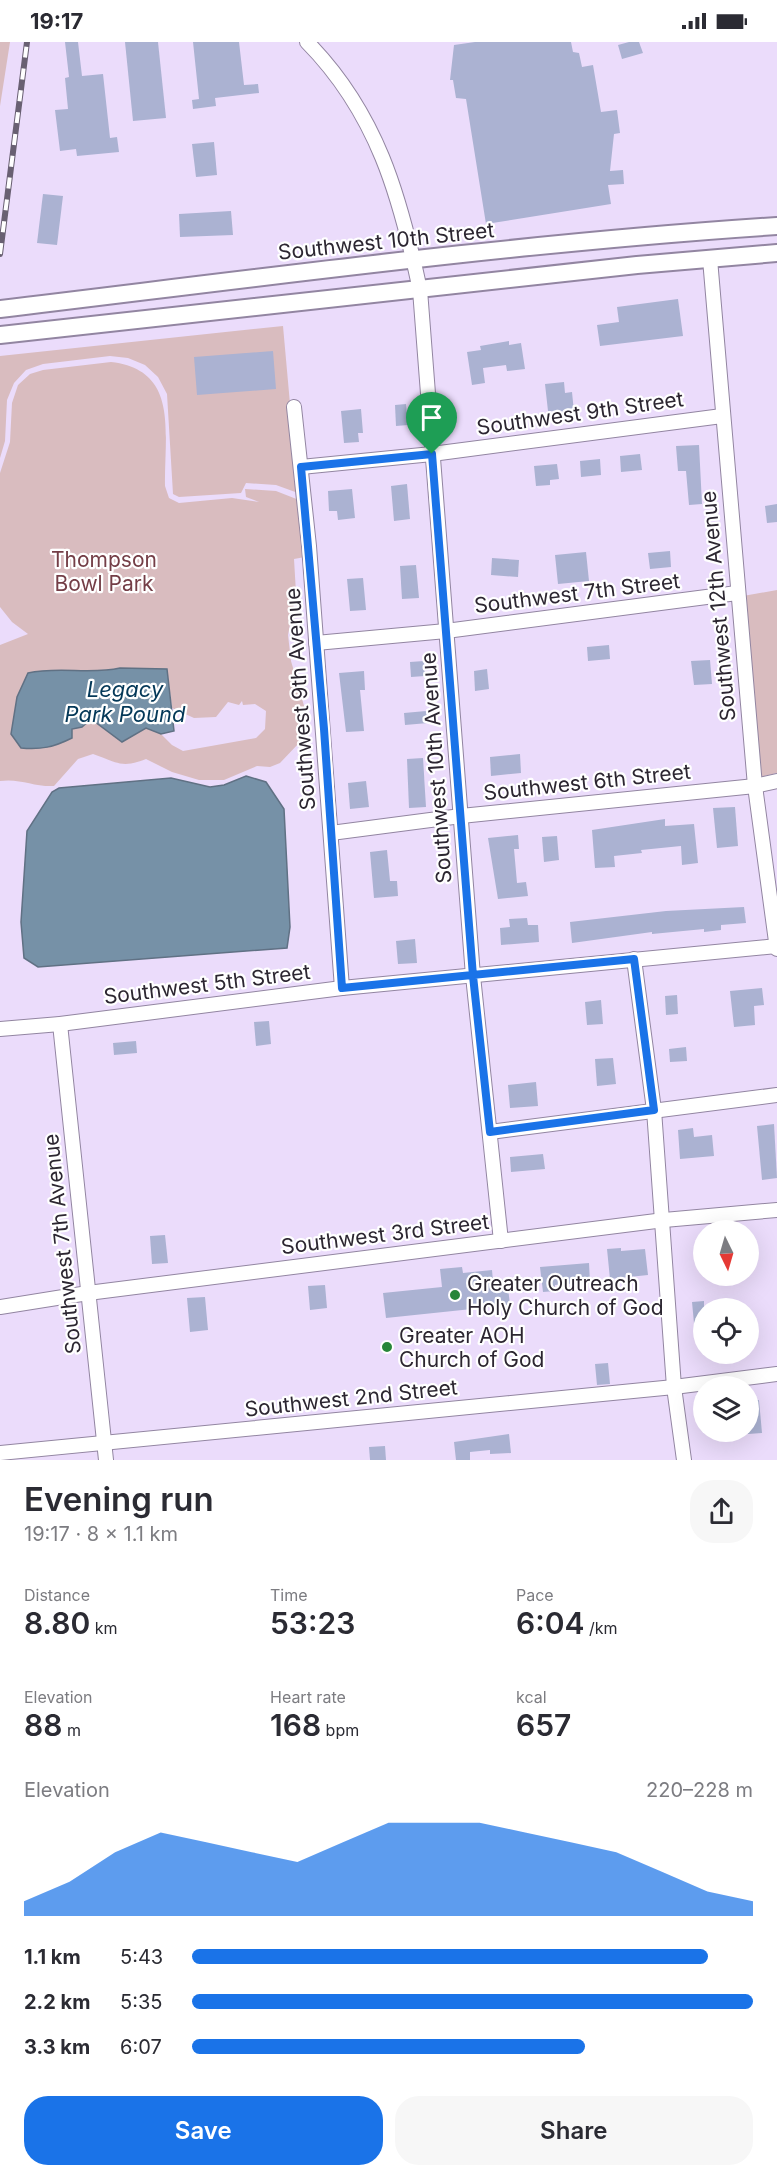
<!DOCTYPE html>
<html lang="en">
<head>
<meta charset="utf-8">
<style>
  :root { --surface:#fff; --page:#f7f7f7; --text:#2b2b33; --muted:#7c7c81; --accent:#1a73e8 }
  body { margin:0; font-family:Inter,sans-serif; background:var(--page); color:var(--text); height:100vh; display:flex; flex-direction:column; font-size:22px; white-space:nowrap }
  * { box-sizing:border-box; margin:0 }
  p { font-size:20px; color:var(--muted) }
  .icon { flex:none; width:33px; height:33px; fill:none; stroke:currentColor; stroke-width:2; stroke-linecap:round; stroke-linejoin:round }
  .map { position:relative; height:1418px; overflow:hidden }
  .details { display:flex; flex-direction:column; background:var(--surface); flex:1 }
  .details>* { flex:none }
  .needle { width:39px; rotate:175deg }
  .controls { position:absolute; left:693px; top:1178px; display:grid; gap:12px }
  .controls a { display:grid; place-items:center; width:66px; height:66px; border-radius:50%; background:var(--surface); box-shadow:0 6px 24px #0002; font-size:30px }
  .pin { position:absolute; display:grid; place-items:center; width:51px; height:51px; color:#fff; margin:-62px -26px; border-radius:50% 50% 50% 0; rotate:-45deg; box-shadow:0 0 6px #0007 }
  .pin .icon { rotate:45deg }
  .round { display:grid; place-items:center; flex:none; width:63px; height:63px; border-radius:24px; background:var(--page) }
  .overview { display:flex; align-items:center; justify-content:space-between; height:102px; padding:0 24px }
  h1 { font-size:33px; font-weight:600; line-height:45px }
  .stats { display:grid; grid-template-columns:repeat(3,1fr); gap:9px; height:102px; padding:6px 24px }
  .stats div { display:grid; align-content:center }
  .stats b { font-size:30px; font-weight:600 }
  .stats small { font-size:16px; font-weight:400 }
  .stats p { font-size:16px }
  .chart { height:168px; padding:12px 24px }
  .chart p { display:flex; justify-content:space-between }
  .chart svg { width:100%; height:108px; margin-top:6px; fill:var(--accent); opacity:.7 }
  .primary-button { display:flex; gap:12px; margin-top:auto; padding:12px 24px }
  .primary-button a { flex:1; height:69px; border-radius:24px; background:var(--accent); color:#fff; font-size:24px; font-weight:600; line-height:69px; text-align:center }
  .primary-button a+a { background:var(--page); color:var(--text) }
  ul { padding:0 24px; list-style:none; font-size:20px }
  li { display:grid; grid-template-columns:96px 72px 1fr; align-items:center; height:45px }
  li i { height:15px; border-radius:8px; background:var(--accent) }
  .status { display:flex; justify-content:space-between; align-items:center; height:42px; padding:0 30px; background:var(--surface); direction:ltr }
  .status svg { height:16px; fill:currentColor }
  .map>svg:first-child { display:block }
  .green { fill:#d9bcbf; fill-rule:evenodd }
  .water { fill:#7691a7; stroke:#607184; stroke-width:1.5 }
  .building { fill:#abb2d2 }
  .lines { fill:none; stroke-linecap:round; stroke-linejoin:round }
  .minor-casing { stroke:#9285a1; stroke-width:16 }
  .major-casing { stroke:#9285a1; stroke-width:20 }
  .minor { stroke:#fff; stroke-width:14 }
  .major { stroke:#fff; stroke-width:16 }
  .rail-casing { stroke:#696072; stroke-width:6 }
  .rail { stroke:#fff; stroke-width:4; stroke-dasharray:11; stroke-linecap:butt }
  .route-casing { stroke:#fff; stroke-width:12 }
  .route { stroke:#1a73e8; stroke-width:8 }
  .poi-dot { fill:#278639; stroke:#fff; stroke-width:2 }
  .labels { text-anchor:middle; dominant-baseline:central; stroke-width:4.5; stroke-linejoin:round; paint-order:stroke }
  .street-label { font-size:21px; fill:#2c2631; stroke:#fff }
  .park-label { font-size:21px; fill:#743e47; stroke:#fff }
  .poi-label { font-size:21px; fill:#2c2631; stroke:#fff; text-anchor:start }
  .water-label { font-size:22px; font-style:italic; fill:#043858; stroke:#fff }
</style>
</head>
<body>
<div class="status"><b>19:17</b><svg viewBox="0 0 49 12"><path d="M0 12V9h3v3zM5 12V6h3v6zM10 12V3h3v9zM15 12V0h3v12zM26 1h20v11H26zM47 4h2v5h-2z"/></svg></div>
<div class="map">
<svg width="777" height="1418" viewBox="0 0 777 1418">
  <rect width="100%" height="100%" fill="#ebdcfb"/>
  <g class="green">
    <path d="M0,0H10L0,64Z"/>
    <path d="M283,284L298,451L276,443L246,441L241,451L179,455L173,452L167,352L158,335L145,323L128,316L110,314L43,322L26,328L14,341L7,358L5,399L0,416V314Z"/>
    <path d="M111,320C180,328 164,391 165,444L169,456L179,461L232,456L259,460L246,455L245,447L276,449L299,458L305,515L294,517L296,551L288,593L291,619L307,674L299,701L280,721L270,725L257,724L224,738H199L172,730L146,717C121,727 117,720 93,712L78,717L54,744C34,745 20,736 0,739V603L28,592L12,580L0,565V431L10,400L12,361L18,343L30,332L43,328ZM120,626L167,627L172,666L194,676L216,675L228,660L239,663L242,659L243,663L255,662L266,669L265,687L256,696L183,709L172,703L161,692L146,686L122,699L91,677L82,685L71,687L72,629L102,630Z"/>
    <path d="M777,548V731L760,735L743,554Z"/>
  </g>
  <g class="water">
    <path d="M120,626L167,627L174,689L161,692L146,686L122,700L91,677L82,685L72,687V696C54,705 41,708 21,706L11,692L17,655L28,631C59,624 90,633 120,626Z"/>
    <path d="M246,734L266,740L284,767L290,885L287,906L38,925L24,916L21,880L27,789L52,750L59,746L171,736L210,745L224,743Z"/>
  </g>
  <g class="building">
    <path d="M65,0H78L82,34L103,32L110,96L117,95L119,110L77,114L76,107L60,109L55,68L68,67L65,36L69,35Z"/>
    <path d="M125,0H158L166,76L133,79Z"/>
    <path d="M193,0H239L244,43L258,42L259,51L215,56L216,64L193,67L192,58L199,57Z"/>
    <path d="M475,0H571L573,10L579,11L582,25L593,23L601,70L617,68L620,91L614,92L610,129L623,128L624,142L608,143L611,162L486,182L466,57L456,56L453,38H450L454,3Z"/>
    <path d="M629,0H639L643,11L622,17L618,3Z"/>
    <path d="M214,100L217,133L196,135L192,102Z"/>
    <path d="M43,152L63,154L57,203L37,201Z"/>
    <path d="M231,169L233,193L180,195L179,172Z"/>
    <path d="M678,257L683,294L600,304L597,283L619,280L617,265Z"/>
    <path d="M509,299V303L521,301L525,327L507,329L506,323L483,326L485,341L472,343L467,310L481,308L480,304Z"/>
    <path d="M273,309L276,347L197,353L194,315Z"/>
    <path d="M564,340L565,351L572,350L574,370L548,369L545,342Z"/>
    <path d="M406,362L408,383L396,384L395,363Z"/>
    <path d="M361,367L363,391H358L359,400L344,401L341,369Z"/>
    <path d="M699,403L702,462L689,463L686,429H678L676,404Z"/>
    <path d="M640,412L642,428L621,430L620,414Z"/>
    <path d="M600,417L601,433L581,435L580,419Z"/>
    <path d="M557,422L559,437L550,438V443L536,444L534,424Z"/>
    <path d="M407,442L410,477L394,479L391,444Z"/>
    <path d="M352,447L355,476L338,478L337,469H329L328,449Z"/>
    <path d="M777,462V480L767,481L765,464Z"/>
    <path d="M670,509L671,525L650,527L648,511Z"/>
    <path d="M586,510L589,539L558,542L555,513Z"/>
    <path d="M492,516L519,518L518,535L491,533Z"/>
    <path d="M416,523L419,556L402,557L400,524Z"/>
    <path d="M363,536L366,568L350,569L347,537Z"/>
    <path d="M609,603L610,617L588,619L587,605Z"/>
    <path d="M710,618L712,642L694,643L691,619Z"/>
    <path d="M424,619L425,634L411,635L410,620Z"/>
    <path d="M487,627L489,647L475,649L474,629Z"/>
    <path d="M364,629L365,648H360L364,689L346,690L339,631Z"/>
    <path d="M426,669L428,681L405,683L404,671Z"/>
    <path d="M520,712L521,731L491,734L490,715Z"/>
    <path d="M423,716L426,765L409,766L407,717Z"/>
    <path d="M366,739L369,765L350,767L348,741Z"/>
    <path d="M735,765L738,804L717,806L713,766Z"/>
    <path d="M665,777V784L694,782L698,821L682,823L681,804L641,808L642,811L614,814L615,825L595,826L592,788Z"/>
    <path d="M518,793L519,807H514L517,841L526,840L528,854L498,857L488,796Z"/>
    <path d="M557,794L559,818L544,820L542,795Z"/>
    <path d="M387,808L390,839H397L398,854L374,856L370,810Z"/>
    <path d="M744,865L746,881L721,883V888L704,890V887L652,892V890L572,901L570,880L666,869Z"/>
    <path d="M527,876L528,883H538L539,900L501,903L500,886L510,885L509,877Z"/>
    <path d="M415,897L417,921L398,922L396,899Z"/>
    <path d="M762,946L764,963L754,964L755,983L734,985L730,949Z"/>
    <path d="M677,953L678,972L666,973L665,954Z"/>
    <path d="M601,958L603,982L587,983L585,960Z"/>
    <path d="M269,979L271,1002L256,1004L254,980Z"/>
    <path d="M136,999L137,1011L114,1013L113,1001Z"/>
    <path d="M686,1005L687,1019L670,1020L669,1007Z"/>
    <path d="M613,1016L616,1042L597,1044L595,1017Z"/>
    <path d="M536,1040L538,1064L510,1066L508,1043Z"/>
    <path d="M774,1082L777,1136L762,1138L757,1084Z"/>
    <path d="M693,1086L694,1095L712,1093L714,1114L680,1117L678,1088Z"/>
    <path d="M543,1112L545,1127L511,1130L510,1115Z"/>
    <path d="M165,1193L168,1221L152,1222L150,1194Z"/>
    <path d="M621,1206V1209L645,1207L648,1233L610,1237L607,1207Z"/>
    <path d="M589,1221L590,1240L555,1243V1249L543,1250L540,1225Z"/>
    <path d="M462,1225L463,1231L492,1228L493,1239L507,1237L510,1263L386,1276L383,1251L442,1245L440,1227Z"/>
    <path d="M325,1243L327,1266L310,1268L308,1244Z"/>
    <path d="M205,1255L208,1288L190,1290L187,1256Z"/>
    <path d="M704,1259V1280L694,1281L692,1260Z"/>
    <path d="M608,1321L610,1342L597,1343L595,1322Z"/>
    <path d="M759,1358L762,1391L748,1392V1359Z"/>
    <path d="M509,1392L511,1411L490,1412V1408L470,1410V1418H456L454,1400Z"/>
    <path d="M385,1404L386,1418H370L369,1405Z"/>
  </g>
  <g class="lines">
    <g class="minor-casing">
      <g id="minor">
        <path d="M307,0C377,71 400,154 420,248L473,934L501,1199"/>
        <path d="M710,217L755,744L777,907"/>
        <path d="M294,365L309,504L342,946"/>
        <path d="M301,425L432,412L722,374"/>
        <path d="M316,601L446,589L737,551"/>
        <path d="M331,791L461,774L755,744L777,739"/>
        <path d="M634,917L654,1068L674,1345L684,1418"/>
        <path d="M60,982L106,1418"/>
        <path d="M0,987L60,982L342,946L777,904"/>
        <path d="M490,1090L777,1053"/>
        <path d="M0,1265L88,1251L664,1178L777,1168"/>
        <path d="M0,1411L674,1345L777,1332"/>
      </g>
    </g>
    <g class="major-casing">
      <g id="major">
        <path d="M0,267C259,236 517,201 777,184"/>
        <path d="M0,293L637,223L777,211"/>
      </g>
    </g>
    <use href="#minor" class="minor"/>
    <use href="#major" class="major"/>
    <g class="rail-casing">
      <path id="rail" d="M0,212L27,0"/>
    </g>
    <use href="#rail" class="rail"/>
  </g>
  <g class="lines">
    <g class="route-casing">
      <path id="route" d="M432,412L473,934L490,1090L654,1068L634,917L342,946L324,687L301,425L432,412"/>
    </g>
    <use href="#route" class="route"/>
  </g>
  <g class="poi-dot">
    <circle cx="455" cy="1253" r="6"/>
    <circle cx="387" cy="1305" r="6"/>
  </g>
  <g class="labels">
    <g class="street-label">
      <text transform="translate(386 199) rotate(-6)">Southwest 10th Street</text>
      <text transform="translate(580 371) rotate(-8)">Southwest 9th Street</text>
      <text transform="translate(577 551) rotate(-7)">Southwest 7th Street</text>
      <text transform="translate(718 564) rotate(-95)">Southwest 12th Avenue</text>
      <text transform="translate(300 657) rotate(-94)">Southwest 9th Avenue</text>
      <text transform="translate(436 726) rotate(-94)">Southwest 10th Avenue</text>
      <text transform="translate(587 740) rotate(-6)">Southwest 6th Street</text>
      <text transform="translate(207 942) rotate(-7)">Southwest 5th Street</text>
      <text transform="translate(385 1192) rotate(-7)">Southwest 3rd Street</text>
      <text transform="translate(62 1202) rotate(-96)">Southwest 7th Avenue</text>
      <text transform="translate(351 1356) rotate(-6)">Southwest 2nd Street</text>
    </g>
    <g class="park-label">
      <text x="104" y="517">Thompson<tspan x="104" dy="24">Bowl Park</tspan></text>
    </g>
    <g class="poi-label">
      <text x="467" y="1241">Greater Outreach<tspan x="467" dy="24">Holy Church of God</tspan></text>
      <text x="399" y="1293">Greater AOH<tspan x="399" dy="24">Church of God</tspan></text>
    </g>
    <g class="water-label">
      <text x="125" y="647">Legacy<tspan x="125" dy="25">Park Pound</tspan></text>
    </g>
  </g>
</svg>
<div class="controls">
<a><svg class="needle" viewBox="-14 -14 28 28"><path d="M0-13l5 13h-10z" fill="#e53935"/><path d="M0 13l5-13h-10z" fill="#7c7c81"/></svg></a>
<a><svg class="icon" aria-label="locate" viewBox="0 0 24 24"><circle cx="12" cy="12" r="6"/><path d="M12 2v4M12 18v4M2 12h4M18 12h4"/></svg></a>
<a><svg class="icon" aria-label="layers" viewBox="0 0 24 24"><path d="M12 4l9 5-9 5-9-5zM3 14l9 5 9-5"/></svg></a>
</div>
<div class="pin" style="left:432px;top:412px;background:#1e9e55"><svg class="icon" aria-label="arrive" viewBox="0 0 24 24"><path d="M6 21V4h12l-3 4 3 4H6"/></svg></div>
</div>
<section class="details">
<div class="overview"><div><h1>Evening run</h1><p>19:17 · 8 × 1.1 km</p></div><a class="round"><svg class="icon" aria-label="share" viewBox="0 0 24 24"><path d="M12 15V3M7 8l5-5 5 5M5 13v7h14v-7"/></svg></a></div>
<div class="stats">
<div><p>Distance</p><b>8.80<small> km</small></b></div>
<div><p>Time</p><b>53:23</b></div>
<div><p>Pace</p><b>6:04<small> /km</small></b></div>
</div>
<div class="stats">
<div><p>Elevation</p><b>88<small> m</small></b></div>
<div><p>Heart rate</p><b>168<small> bpm</small></b></div>
<div><p>kcal</p><b>657</b></div>
</div>
<div class="chart"><p><span>Elevation</span>220–228 m</p>
<svg viewBox="0 0 160 44" preserveAspectRatio="none"><path d="M0 44V38L10 30L20 18L30 10L40 14L50 18L60 22L70 14L80 6L90 6L100 6L110 10L120 14L130 18L140 26L150 34L160 38V44z"/></svg>
</div>
<ul>
<li><b>1.1 km</b>5:43<i style="width:92%"></i></li>
<li><b>2.2 km</b>5:35<i style="width:100%"></i></li>
<li><b>3.3 km</b>6:07<i style="width:70%"></i></li>
</ul>
<div class="primary-button"><a>Save</a><a>Share</a></div>
</section>
</body>
</html>
